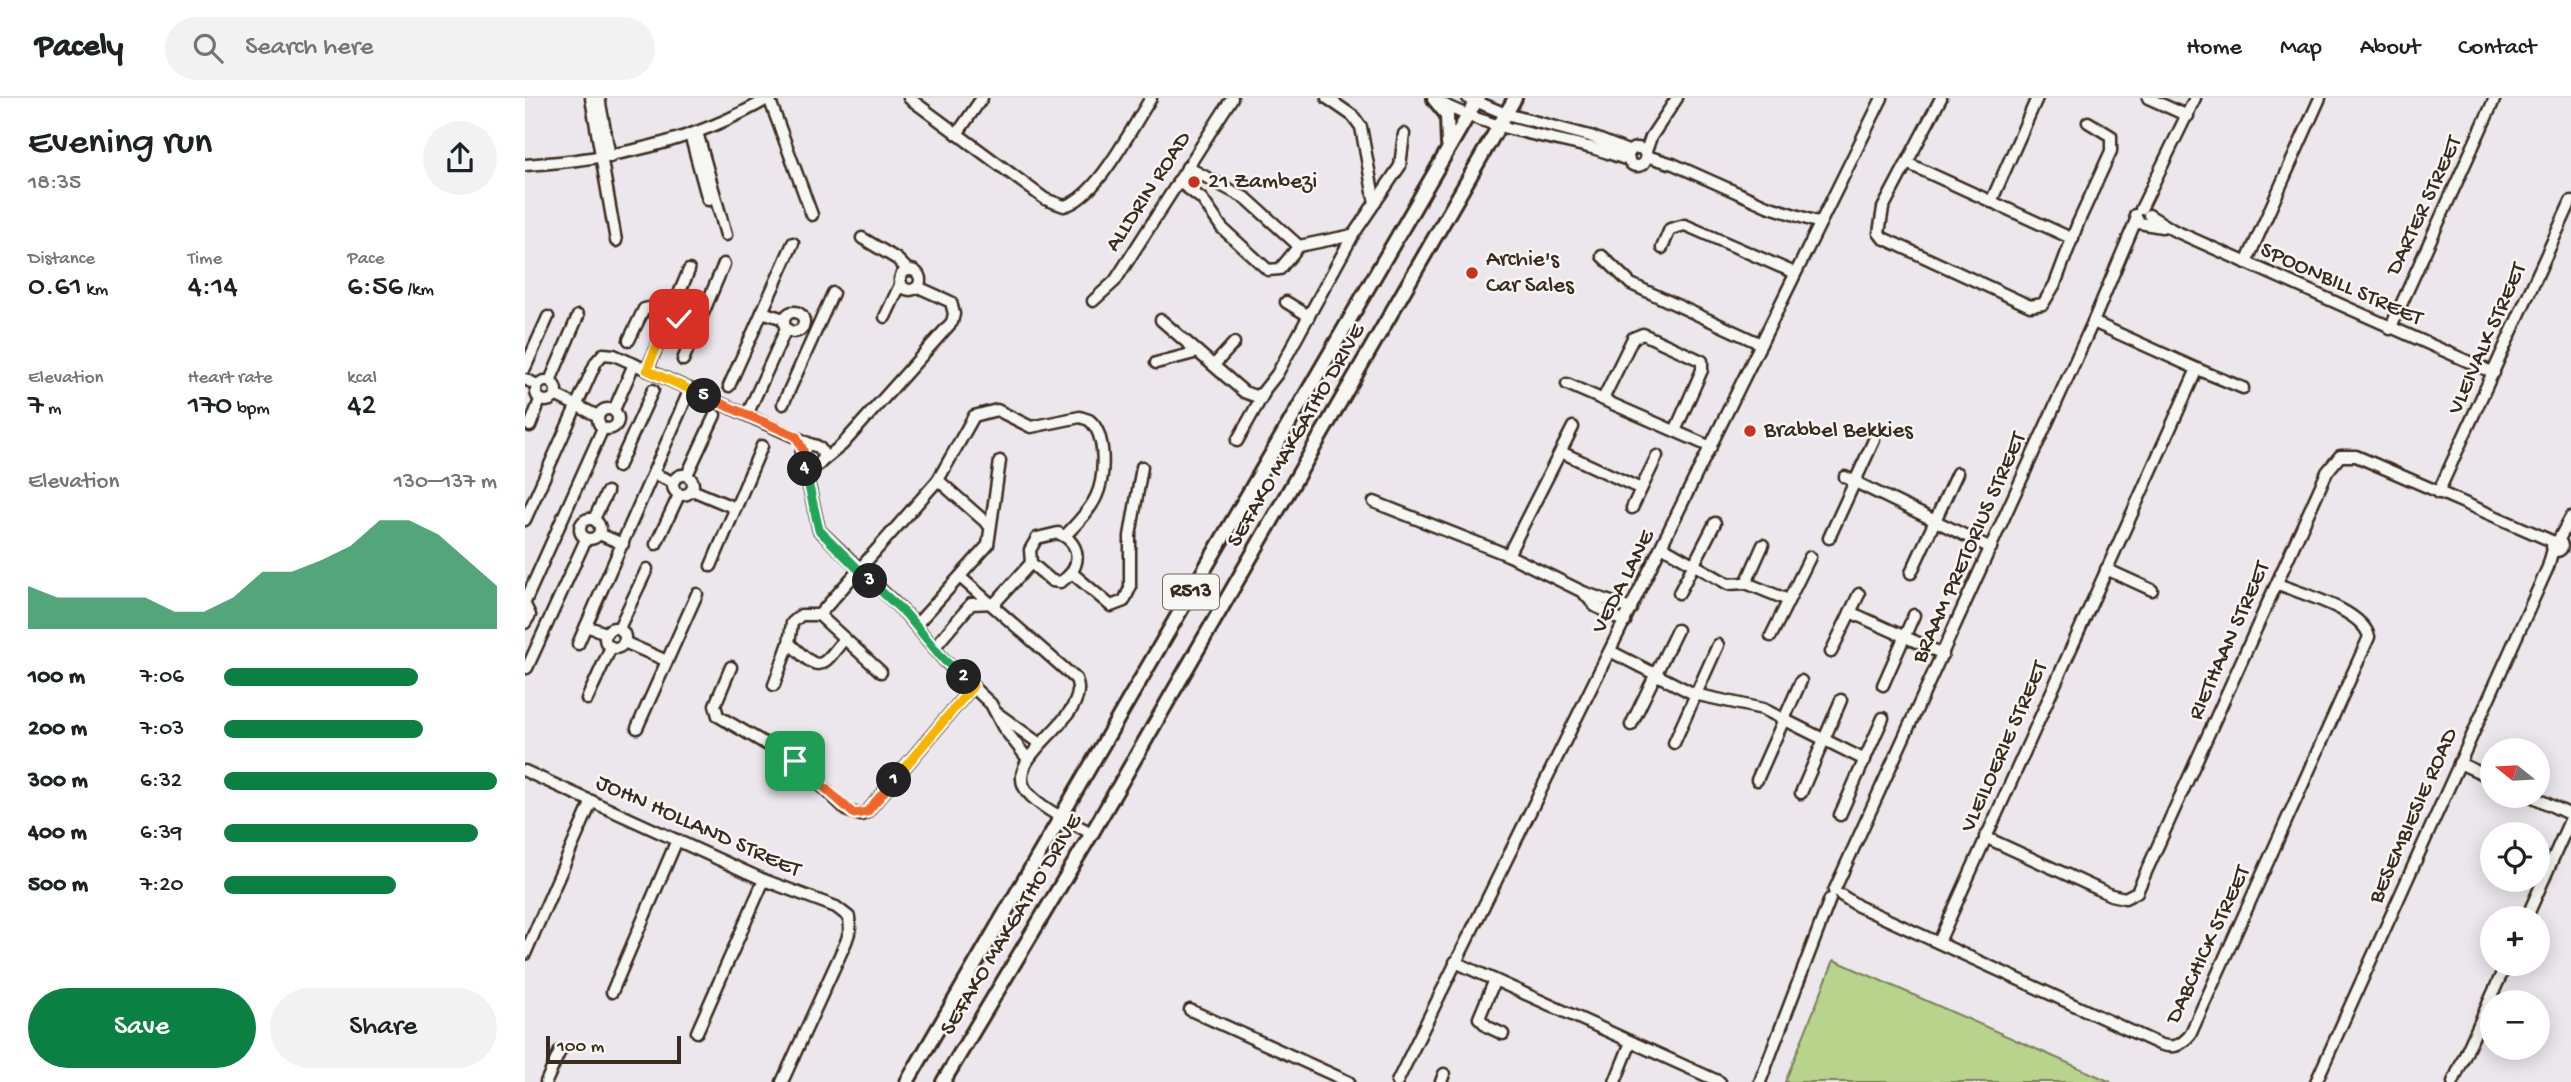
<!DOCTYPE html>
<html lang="en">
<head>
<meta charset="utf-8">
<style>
  :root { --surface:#fff; --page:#f2f2f2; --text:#202124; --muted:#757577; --line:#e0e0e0; --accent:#0b8043 }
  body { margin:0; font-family:"Gochi Hand",sans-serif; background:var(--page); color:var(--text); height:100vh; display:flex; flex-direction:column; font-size:26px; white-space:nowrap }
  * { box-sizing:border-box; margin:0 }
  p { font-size:23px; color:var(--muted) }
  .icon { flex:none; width:38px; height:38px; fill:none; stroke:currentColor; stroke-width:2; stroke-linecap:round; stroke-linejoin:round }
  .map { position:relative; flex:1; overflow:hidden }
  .panel { display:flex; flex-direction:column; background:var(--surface); width:525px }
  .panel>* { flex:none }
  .needle { width:46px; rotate:288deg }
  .tools { position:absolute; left:1955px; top:640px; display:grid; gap:14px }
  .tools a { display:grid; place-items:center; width:70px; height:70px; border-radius:50%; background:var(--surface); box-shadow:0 4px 18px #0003; font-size:35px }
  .scale { position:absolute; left:21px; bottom:18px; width:135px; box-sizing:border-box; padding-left:7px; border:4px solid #3b2a1e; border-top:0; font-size:19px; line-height:24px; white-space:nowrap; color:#3b2a1e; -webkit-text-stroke:5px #f6f6f2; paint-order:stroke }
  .pin { position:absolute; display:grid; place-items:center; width:60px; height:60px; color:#fff; margin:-30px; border-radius:14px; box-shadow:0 4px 10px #0006 }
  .km { position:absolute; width:35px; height:35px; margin:-18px; border-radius:50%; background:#222; color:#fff; font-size:19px; line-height:35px; text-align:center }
  .round { display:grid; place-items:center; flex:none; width:74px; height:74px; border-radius:37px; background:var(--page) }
  .overview { display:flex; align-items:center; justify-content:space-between; height:119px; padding:0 28px }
  h1 { font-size:38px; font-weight:600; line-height:52px }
  .figures { display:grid; grid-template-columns:repeat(3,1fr); gap:10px; height:119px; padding:7px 28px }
  .figures div { display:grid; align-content:center }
  .figures b { font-size:30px; font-weight:600 }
  .figures small { font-size:19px; font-weight:400 }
  .figures p { font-size:19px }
  .chart { height:196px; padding:14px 28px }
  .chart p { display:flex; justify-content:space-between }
  .chart svg { width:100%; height:126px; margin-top:7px; fill:var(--accent); opacity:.7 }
  .action { display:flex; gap:14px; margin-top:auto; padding:14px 28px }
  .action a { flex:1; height:80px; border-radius:42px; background:var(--accent); color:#fff; font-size:28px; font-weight:600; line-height:80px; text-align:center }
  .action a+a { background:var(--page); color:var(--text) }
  ul { padding:0 28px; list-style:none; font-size:23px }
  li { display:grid; grid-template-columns:112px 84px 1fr; align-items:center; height:52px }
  li i { height:18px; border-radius:9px; background:var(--accent) }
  header { display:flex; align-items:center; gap:42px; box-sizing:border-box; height:98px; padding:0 35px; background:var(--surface); border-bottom:2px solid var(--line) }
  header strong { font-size:33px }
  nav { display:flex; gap:38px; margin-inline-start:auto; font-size:24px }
  .search { width:490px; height:63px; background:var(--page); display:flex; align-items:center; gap:18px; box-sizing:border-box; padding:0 24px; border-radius:38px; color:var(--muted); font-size:26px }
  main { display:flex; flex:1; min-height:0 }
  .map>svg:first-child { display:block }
  .green { fill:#b8d48c; stroke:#7a7f55; stroke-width:2 }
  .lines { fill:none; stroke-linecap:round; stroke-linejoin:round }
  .minor-casing { stroke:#3b2a1e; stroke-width:15 }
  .major-casing { stroke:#3b2a1e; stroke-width:18 }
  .minor { stroke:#f6f6f2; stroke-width:10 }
  .major { stroke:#f6f6f2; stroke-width:12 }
  .split-1-casing { stroke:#fff; stroke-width:14 }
  .split-2-casing { stroke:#fff; stroke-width:14 }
  .split-3-casing { stroke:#fff; stroke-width:14 }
  .split-4-casing { stroke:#fff; stroke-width:14 }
  .split-5-casing { stroke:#fff; stroke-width:14 }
  .split-6-casing { stroke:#fff; stroke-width:14 }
  .split-1 { stroke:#f0652b; stroke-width:9 }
  .split-2 { stroke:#f5b400; stroke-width:9 }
  .split-3 { stroke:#22a559; stroke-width:9 }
  .split-4 { stroke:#22a559; stroke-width:9 }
  .split-5 { stroke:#f0652b; stroke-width:9 }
  .split-6 { stroke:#f5b400; stroke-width:9 }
  .poi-dot { fill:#c8321e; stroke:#f6f6f2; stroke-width:2.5 }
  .labels { text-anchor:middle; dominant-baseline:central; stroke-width:5; stroke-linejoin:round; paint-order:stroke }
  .shield { fill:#f6f6f2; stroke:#73675e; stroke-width:2 }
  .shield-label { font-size:21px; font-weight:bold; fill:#3b2a1e }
  .poi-label { font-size:23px; fill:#3b2a1e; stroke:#f6f6f2; text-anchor:start }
  .street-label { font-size:23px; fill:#3b2a1e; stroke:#f6f6f2 }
</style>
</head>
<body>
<header>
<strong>Pacely</strong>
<div class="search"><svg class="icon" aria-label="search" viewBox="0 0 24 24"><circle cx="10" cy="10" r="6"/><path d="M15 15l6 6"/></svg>Search here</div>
<nav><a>Home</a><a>Map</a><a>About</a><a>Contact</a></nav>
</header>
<main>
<section class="panel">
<div class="overview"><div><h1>Evening run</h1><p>18:35</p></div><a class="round"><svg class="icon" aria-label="share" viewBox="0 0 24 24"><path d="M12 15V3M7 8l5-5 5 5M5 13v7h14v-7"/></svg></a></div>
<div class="figures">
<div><p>Distance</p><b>0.61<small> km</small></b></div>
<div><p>Time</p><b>4:14</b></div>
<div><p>Pace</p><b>6:56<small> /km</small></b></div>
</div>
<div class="figures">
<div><p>Elevation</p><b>7<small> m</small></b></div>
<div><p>Heart rate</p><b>170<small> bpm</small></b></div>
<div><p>kcal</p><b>42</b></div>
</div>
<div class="chart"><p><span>Elevation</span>130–137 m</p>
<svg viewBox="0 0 160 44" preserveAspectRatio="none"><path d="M0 44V29L10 33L20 33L30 33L40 33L50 38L60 38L70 33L80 24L90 24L100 20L110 15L120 6L130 6L140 11L150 20L160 29V44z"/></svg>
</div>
<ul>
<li><b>100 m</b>7:06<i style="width:71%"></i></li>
<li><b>200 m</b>7:03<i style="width:73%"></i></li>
<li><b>300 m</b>6:32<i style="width:100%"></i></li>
<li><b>400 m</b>6:39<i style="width:93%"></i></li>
<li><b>500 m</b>7:20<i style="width:63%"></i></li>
</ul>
<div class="action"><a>Save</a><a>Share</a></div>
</section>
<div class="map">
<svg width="2046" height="984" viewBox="0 0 2046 984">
  <rect width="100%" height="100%" fill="#ece7ed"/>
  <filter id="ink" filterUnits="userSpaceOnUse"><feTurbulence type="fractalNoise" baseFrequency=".0143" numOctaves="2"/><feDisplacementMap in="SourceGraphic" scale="14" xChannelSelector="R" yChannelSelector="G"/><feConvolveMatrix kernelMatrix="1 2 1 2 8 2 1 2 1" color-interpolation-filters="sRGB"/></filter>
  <g filter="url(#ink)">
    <path class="green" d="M1309,862L1586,984H1260Z"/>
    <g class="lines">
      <g class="minor-casing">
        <g id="minor">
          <path d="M66,0L91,143"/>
          <path d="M74,0L85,59"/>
          <path d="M244,0L287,117"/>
          <path d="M384,0L520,101L539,108C572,100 607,29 626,0"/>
          <path d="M802,0L828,18L836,29L850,105"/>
          <path d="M943,0L981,16L1065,38L1105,54"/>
          <path d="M1416,0L1358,110L1354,135L1358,140L1505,208L1518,206L1530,186L1553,125L1586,53V38L1563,24"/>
          <path d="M1623,0L1663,18"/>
          <path d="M912,3C960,29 1010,36 1063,49C1077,52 1090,58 1104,62"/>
          <path d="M172,34L201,137"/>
          <path d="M165,36L183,102"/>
          <path d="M432,36L457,0"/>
          <circle cx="1112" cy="59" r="9"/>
          <path d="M1120,56L1126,39L1152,0"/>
          <path d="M1121,58L1148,66L1242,108L1295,125"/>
          <path d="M1384,66L1548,141"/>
          <path d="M0,67C88,61 167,45 244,0"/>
          <path d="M662,69L722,101L774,148"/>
          <path d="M653,83L677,101L697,130L743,172L755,171L774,148L828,137"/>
          <path d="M1466,104L1512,0"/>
          <path d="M1616,111L1670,0"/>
          <path d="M1610,117L1614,125L1637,129"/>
          <path d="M1624,117L1648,132L1969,275"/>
          <path d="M337,140L372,161L382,171"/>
          <path d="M1137,150L1145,131L1160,127L1270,175"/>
          <path d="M1077,158L1106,186L1236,246"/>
          <path d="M1721,165L1795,0"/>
          <circle cx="385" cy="182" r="10"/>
          <path d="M568,203L590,183L707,0"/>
          <circle cx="162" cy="214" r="10"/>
          <path d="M761,204L784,218"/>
          <circle cx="269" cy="224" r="10"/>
          <path d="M237,214L259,221"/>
          <path d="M360,219L376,185"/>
          <path d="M636,222L719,294L730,298L737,295L752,276L828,137L875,68L879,36"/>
          <path d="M1865,231L1970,0"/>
          <path d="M104,242L119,211L129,209L145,215"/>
          <path d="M158,262L199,166"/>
          <path d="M631,265L673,254"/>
          <path d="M689,267L709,245"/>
          <path d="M0,270L23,219"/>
          <path d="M1672,271L1718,290"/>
          <path d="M122,272L164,172"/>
          <path d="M0,281L12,287"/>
          <circle cx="21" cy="293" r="10"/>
          <path d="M25,283L53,218"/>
          <path d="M1042,286L1186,349"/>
          <path d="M204,288L268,145"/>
          <path d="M30,297L73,318"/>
          <path d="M1078,301L1108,240L1118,236L1177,263V272L1150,333"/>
          <path d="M258,306L308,195"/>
          <circle cx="83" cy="321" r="10"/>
          <path d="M89,312L109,266"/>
          <path d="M222,317L261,231"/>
          <path d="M5,328L15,302"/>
          <path d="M712,343L739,295"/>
          <circle cx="287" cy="358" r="11"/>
          <path d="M1036,354L1116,391"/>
          <path d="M295,365L317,347L427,224L429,216L426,204L393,189"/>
          <path d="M279,366L294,432L381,516L419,562L466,606L478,629L502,660"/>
          <path d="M93,369L128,292"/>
          <path d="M129,376L148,384"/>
          <circle cx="158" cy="387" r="10"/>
          <path d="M162,377L190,317"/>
          <path d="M1320,379L1466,450"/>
          <path d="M413,382L449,318L472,312L506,329L555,319L564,322C582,336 580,380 571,399C564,414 551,426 540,438"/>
          <path d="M167,392L210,410"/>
          <path d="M1913,395L2046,103"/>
          <path d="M849,404L983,457L1058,494L1106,511"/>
          <path d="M1107,410L1132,358"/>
          <circle cx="65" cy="431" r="10"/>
          <path d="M69,421L82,394"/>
          <path d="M0,422L71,264L78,256L89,257L290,348"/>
          <path d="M74,436L98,446"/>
          <path d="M1304,440L1349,342"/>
          <path d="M2033,443L2046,419"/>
          <circle cx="2032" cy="448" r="5"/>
          <path d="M131,446L154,397"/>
          <path d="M1138,449L1203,486L1221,485L1263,502"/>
          <path d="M983,457L1048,329"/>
          <path d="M186,468L237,348"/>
          <path d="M1581,471L1627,492"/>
          <path d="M547,475L586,508L599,503L605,490V438L617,369"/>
          <path d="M1386,475L1432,375"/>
          <path d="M435,479L551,581C569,623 465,661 507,699C523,714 547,725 567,735"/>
          <path d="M1221,485L1238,447"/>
          <path d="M1058,494L1070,508L1100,524"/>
          <path d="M1154,495L1190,425"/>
          <path d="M0,504L78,330"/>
          <path d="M0,507L5,517L0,525"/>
          <path d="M1325,514L1418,556"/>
          <path d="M294,517L356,574"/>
          <path d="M391,527L463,447L475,363"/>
          <path d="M61,528L81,535"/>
          <circle cx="90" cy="540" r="10"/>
          <path d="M94,530L122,471"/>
          <path d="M1246,538L1285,459"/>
          <path d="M99,544L142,563"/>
          <path d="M264,545C294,573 294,574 319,541"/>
          <path d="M53,546L165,291"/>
          <path d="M409,550L446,506L470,505L506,465L505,452L512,440L533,435C558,445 557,472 535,484L527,483L506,465"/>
          <path d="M1085,553L1169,596L1238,611L1340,662"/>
          <path d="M1306,554L1334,496"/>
          <path d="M206,569L190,607L193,618L270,663L323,713L336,717L342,714L448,588"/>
          <path d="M2,570L61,441"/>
          <path d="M249,587L264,545L267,525L276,517H294L413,382L465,428"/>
          <path d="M1358,587L1389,517"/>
          <path d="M62,601L86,549"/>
          <path d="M472,615L515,646"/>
          <path d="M1106,627L1152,532"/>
          <path d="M112,630L172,496"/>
          <path d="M1149,645L1193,547"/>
          <path d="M1934,665L1967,680"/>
          <path d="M0,673L239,782L311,809L324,819L325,832L321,844L257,984"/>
          <path d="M1232,682L1276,583"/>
          <path d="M1276,695L1316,602"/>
          <path d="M2006,698L2046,717"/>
          <path d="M1315,717L1358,620"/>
          <path d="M1460,739L1586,797L1600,800L1612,794L1802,374L1815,358H1831L2029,444"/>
          <path d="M1309,793L1568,224L1611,122"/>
          <path d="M1316,797L1333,808L1634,946C1649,951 1655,948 1665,937L1844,539C1838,512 1777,496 1753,486"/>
          <path d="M2001,821L2046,720"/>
          <path d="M1414,844L1672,271L1568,224"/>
          <path d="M0,856L67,703"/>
          <path d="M930,864L1195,984"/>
          <path d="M969,884L954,920L963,929L978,936"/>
          <path d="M87,894L152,742"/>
          <path d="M665,912L824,984"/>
          <path d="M172,934L239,782"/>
          <path d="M21,984L35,953"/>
          <path d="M872,984L1357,0"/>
          <path d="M916,984L919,976"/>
          <path d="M1090,984L1106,944"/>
          <path d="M1235,984L1305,801"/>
          <path d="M1791,984L2023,469L2028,451"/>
          <path d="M1928,984L1981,866"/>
        </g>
      </g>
      <g class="major-casing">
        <g id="major">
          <path d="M909,1L922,17L923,46"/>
          <path d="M382,984L953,0"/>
          <path d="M418,984L567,735L990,0"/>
        </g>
      </g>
      <use href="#minor" class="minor"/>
      <use href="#major" class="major"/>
    </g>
  </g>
  <g class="lines" filter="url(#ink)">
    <g class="split-1-casing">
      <path id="split-1" d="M270,663L329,716L342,714L369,682"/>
    </g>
    <g class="split-2-casing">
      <path id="split-2" d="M369,682L448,588L439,579"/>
    </g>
    <g class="split-3-casing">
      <path id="split-3" d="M345,483L381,516L419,562L439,579"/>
    </g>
    <g class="split-4-casing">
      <path id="split-4" d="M280,371L294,432L345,483"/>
    </g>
    <g class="split-5-casing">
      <path id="split-5" d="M179,298L271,338L278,352L280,371"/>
    </g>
    <g class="split-6-casing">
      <path id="split-6" d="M154,221L152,211L145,215L122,272L179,298"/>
    </g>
    <use href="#split-1" class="split-1"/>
    <use href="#split-2" class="split-2"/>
    <use href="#split-3" class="split-3"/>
    <use href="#split-4" class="split-4"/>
    <use href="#split-5" class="split-5"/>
    <use href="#split-6" class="split-6"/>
  </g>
  <g class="poi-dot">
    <circle cx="669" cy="84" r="7"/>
    <circle cx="947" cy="175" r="7"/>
    <circle cx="1225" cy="333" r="7"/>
  </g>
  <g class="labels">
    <rect class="shield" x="638" y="476.5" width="56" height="35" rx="5"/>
    <g class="shield-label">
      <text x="666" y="494">R513</text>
    </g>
    <g class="poi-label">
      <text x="683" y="84">21 Zambezi</text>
      <text x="961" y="162">Archie's<tspan x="961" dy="26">Car Sales</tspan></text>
      <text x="1239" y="333">Brabbel Bekkies</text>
    </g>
    <g class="street-label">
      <text transform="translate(624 94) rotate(-57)">ALLDRIN ROAD</text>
      <text transform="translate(1900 108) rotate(-65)">DARTER STREET</text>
      <text transform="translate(1816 187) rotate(24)">SPOONBILL STREET</text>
      <text transform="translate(1963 241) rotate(-66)">VLEIVALK STREET</text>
      <text transform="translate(772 338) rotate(-60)">SEFAKO MAKGATHO DRIVE</text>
      <text transform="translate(1445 450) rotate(-66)">BRAAM PRETORIUS STREET</text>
      <text transform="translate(1099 484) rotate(-63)">VEDA LANE</text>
      <text transform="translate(1705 543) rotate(-66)">RIETHAAN STREET</text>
      <text transform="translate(1480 649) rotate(-66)">VLEILOERIE STREET</text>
      <text transform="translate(1889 718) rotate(-66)">BESEMBIESIE ROAD</text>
      <text transform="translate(173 729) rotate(24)">JOHN HOLLAND STREET</text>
      <text transform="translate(487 827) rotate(-59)">SEFAKO MAKGATHO DRIVE</text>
      <text transform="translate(1684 847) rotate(-65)">DABCHICK STREET</text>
    </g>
  </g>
</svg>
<div class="tools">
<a><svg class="needle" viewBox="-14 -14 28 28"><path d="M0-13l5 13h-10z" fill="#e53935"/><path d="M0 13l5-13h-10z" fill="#757577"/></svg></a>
<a><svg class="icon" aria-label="locate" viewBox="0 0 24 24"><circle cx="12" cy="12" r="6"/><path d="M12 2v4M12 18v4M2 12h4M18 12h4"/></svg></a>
<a>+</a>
<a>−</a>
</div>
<div class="scale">100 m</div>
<div class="pin" style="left:270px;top:663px;background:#1e9e55"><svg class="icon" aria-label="arrive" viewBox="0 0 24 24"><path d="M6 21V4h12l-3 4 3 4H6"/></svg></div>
<div class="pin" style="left:154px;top:221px;background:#d93025"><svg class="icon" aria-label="check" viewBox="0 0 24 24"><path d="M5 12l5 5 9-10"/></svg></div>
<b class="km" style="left:369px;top:682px">1</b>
<b class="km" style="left:439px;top:579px">2</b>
<b class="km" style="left:345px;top:483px">3</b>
<b class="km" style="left:280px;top:371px">4</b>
<b class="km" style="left:179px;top:298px">5</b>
</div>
</main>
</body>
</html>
